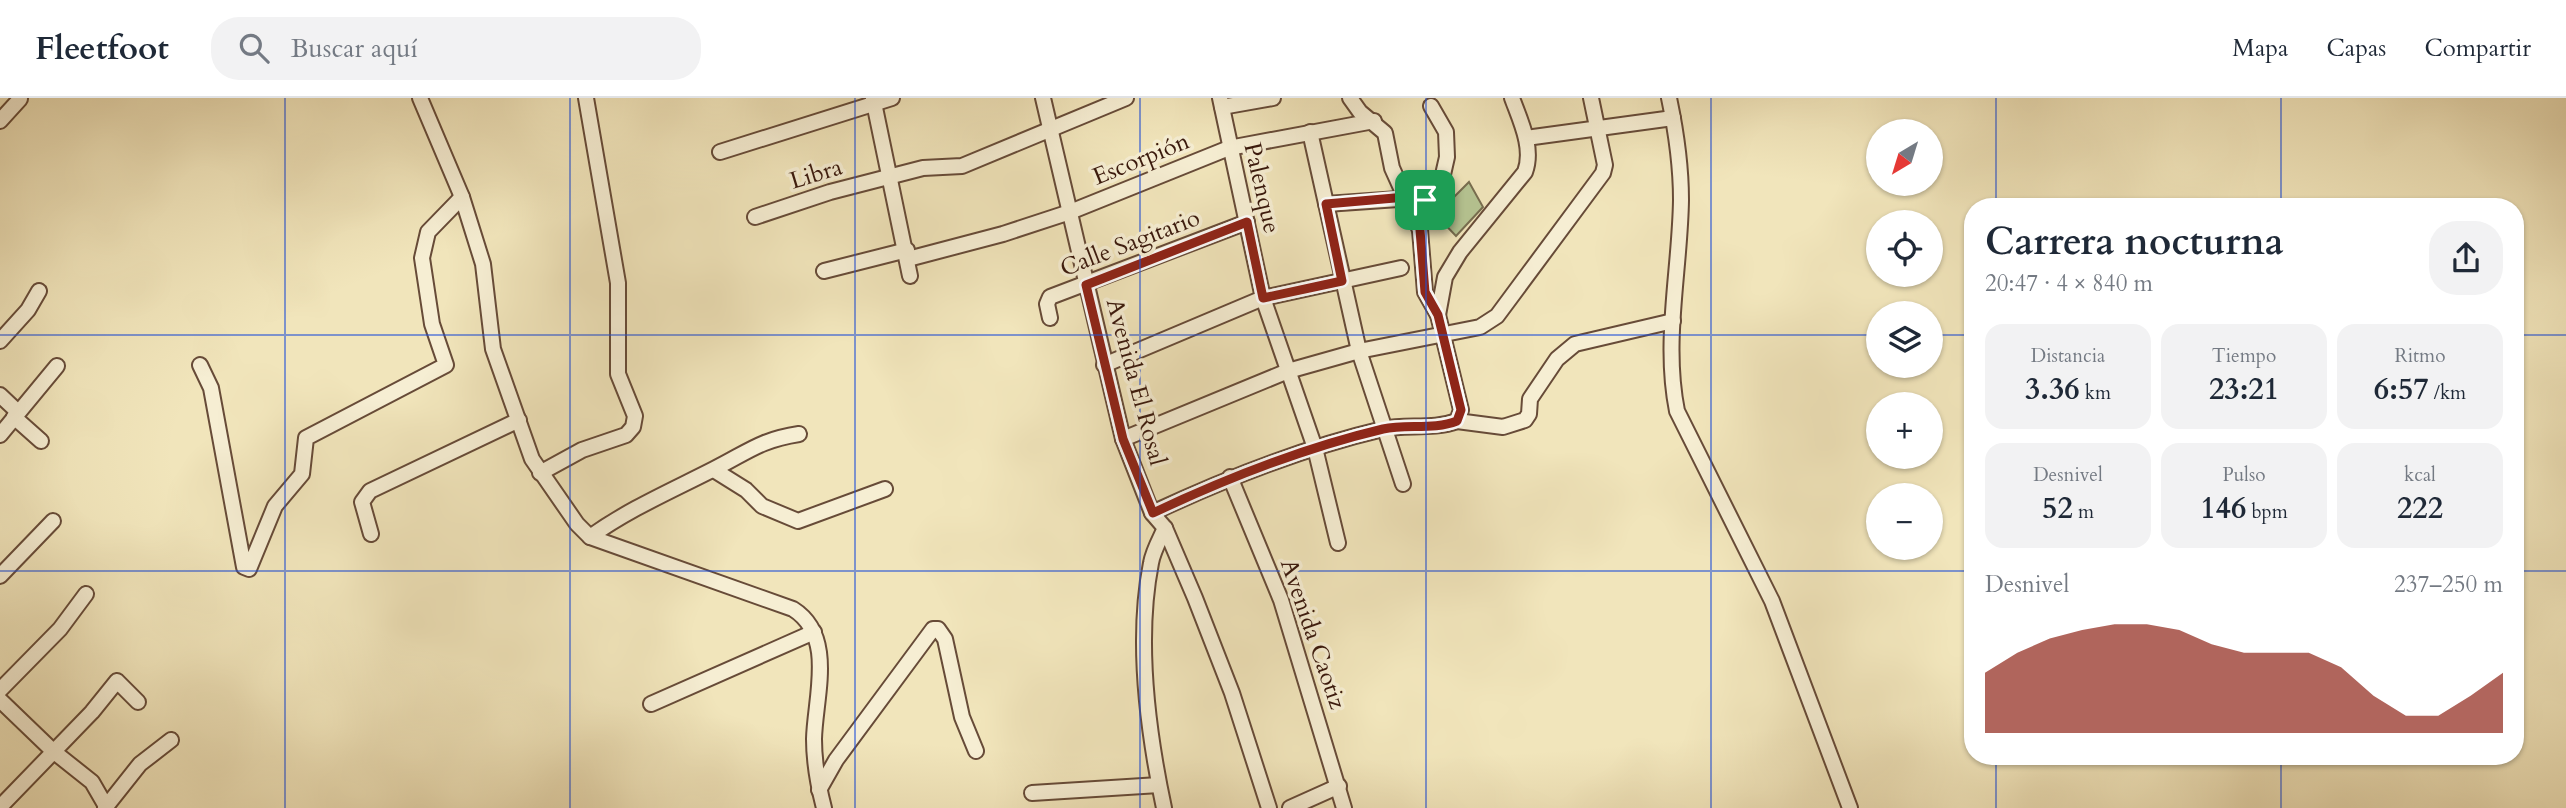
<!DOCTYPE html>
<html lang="es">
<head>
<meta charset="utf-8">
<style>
  :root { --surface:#fff; --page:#f2f2f3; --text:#1f2937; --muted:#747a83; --line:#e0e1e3; --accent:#8f2418 }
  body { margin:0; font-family:Cardo,serif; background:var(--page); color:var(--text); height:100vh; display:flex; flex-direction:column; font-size:26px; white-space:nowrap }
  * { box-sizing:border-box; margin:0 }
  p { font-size:23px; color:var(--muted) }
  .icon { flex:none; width:38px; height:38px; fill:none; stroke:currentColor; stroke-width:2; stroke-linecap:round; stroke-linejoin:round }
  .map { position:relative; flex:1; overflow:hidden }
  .details { position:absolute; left:1964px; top:100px; width:560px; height:567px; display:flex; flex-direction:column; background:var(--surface); border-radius:28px; box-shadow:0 2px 5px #0004 }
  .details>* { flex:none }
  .needle { width:46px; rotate:218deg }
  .tools { position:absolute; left:1866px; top:21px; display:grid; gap:14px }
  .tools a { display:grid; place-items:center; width:77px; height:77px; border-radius:50%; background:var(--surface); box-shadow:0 2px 5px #0004; font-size:35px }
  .pin { position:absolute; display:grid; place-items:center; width:60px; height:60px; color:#fff; margin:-30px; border-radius:14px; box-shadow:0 4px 10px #0006 }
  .round { display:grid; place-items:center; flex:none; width:74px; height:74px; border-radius:28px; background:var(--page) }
  .head { display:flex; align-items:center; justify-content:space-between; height:119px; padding:0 21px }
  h1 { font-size:38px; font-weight:700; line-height:52px }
  .figures { display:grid; grid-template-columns:repeat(3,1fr); gap:10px; height:119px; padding:7px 21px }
  .figures div { display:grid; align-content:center; border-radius:18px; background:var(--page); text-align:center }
  .figures b { font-size:30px; font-weight:700 }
  .figures small { font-size:19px; font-weight:400 }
  .figures p { font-size:19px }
  .chart { height:196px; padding:14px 21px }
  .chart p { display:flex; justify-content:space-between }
  .chart svg { width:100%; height:126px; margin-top:7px; fill:var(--accent); opacity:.7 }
  header { display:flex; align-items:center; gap:42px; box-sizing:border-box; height:98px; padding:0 35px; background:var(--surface); border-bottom:2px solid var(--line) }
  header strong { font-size:33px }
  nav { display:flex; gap:38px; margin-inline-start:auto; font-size:24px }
  .search { width:490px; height:63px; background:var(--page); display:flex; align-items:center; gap:18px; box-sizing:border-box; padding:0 24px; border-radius:28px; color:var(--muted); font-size:26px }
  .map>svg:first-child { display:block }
  .green { fill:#b6c593; stroke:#786e50; stroke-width:2 }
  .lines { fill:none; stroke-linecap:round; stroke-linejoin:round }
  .minor-casing { stroke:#674b38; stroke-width:18 }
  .minor { stroke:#f6eed3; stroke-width:14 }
  .route-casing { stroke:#fff; stroke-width:14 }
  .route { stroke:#8f2418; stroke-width:9 }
  .grid { fill:none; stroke:#1d4ed8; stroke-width:2; stroke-opacity:0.55 }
  .labels { text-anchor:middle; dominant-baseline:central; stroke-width:7; stroke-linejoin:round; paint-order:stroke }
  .street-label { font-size:24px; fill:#39180c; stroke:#f6eed3 }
</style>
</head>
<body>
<header>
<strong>Fleetfoot</strong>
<div class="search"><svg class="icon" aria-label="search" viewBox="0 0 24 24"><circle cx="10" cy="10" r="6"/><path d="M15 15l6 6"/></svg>Buscar aquí</div>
<nav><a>Mapa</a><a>Capas</a><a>Compartir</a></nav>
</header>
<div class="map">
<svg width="2566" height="710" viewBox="0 0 2566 710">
  <rect width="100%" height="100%" fill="#f1e5bb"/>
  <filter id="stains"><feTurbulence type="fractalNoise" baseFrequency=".00286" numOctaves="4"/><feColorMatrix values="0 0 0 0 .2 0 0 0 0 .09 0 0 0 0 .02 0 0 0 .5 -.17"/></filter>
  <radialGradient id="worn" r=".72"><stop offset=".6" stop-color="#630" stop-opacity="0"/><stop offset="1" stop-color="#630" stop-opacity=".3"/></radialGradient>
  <path class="green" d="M1469,84L1483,109L1456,138L1436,117Z"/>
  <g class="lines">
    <g class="minor-casing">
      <g id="minor">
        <path d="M420,0L462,99L483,166L493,251L532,361L577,426L590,439L793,511C836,538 815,599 814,641C814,665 818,687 824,710"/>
        <path d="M873,0L910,178"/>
        <path d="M1043,0L1123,341L1152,415L1165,430L1195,500L1232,595L1269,710"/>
        <path d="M1220,0L1263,200L1315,350L1338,445"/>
        <path d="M1669,0C1676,33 1681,68 1681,102C1680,172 1663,244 1677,313L1772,503L1850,710"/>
        <path d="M1222,9L1273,0"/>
        <path d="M0,23L20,1"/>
        <path d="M1310,34L1359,253L1403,386"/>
        <path d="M1526,40L1673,20"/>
        <path d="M720,54L892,0"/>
        <path d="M1326,106L1413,100"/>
        <path d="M755,119L830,94L923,70L962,68L1126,0"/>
        <path d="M1420,132L1425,102L1442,81L1447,59L1446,34L1431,8"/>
        <path d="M908,161L1003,136L1070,114L1229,50L1374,23"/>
        <path d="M824,173L907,152"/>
        <path d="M1438,217L1445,179L1460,154L1525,74C1534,50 1520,22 1512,0"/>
        <path d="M1050,220L1047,206L1050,199L1247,124"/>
        <path d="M0,243L28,212L39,193"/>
        <path d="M200,267L211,290L244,469L249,471L275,408L302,376L306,340L446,267L432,226L422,160L428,134L462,99"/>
        <path d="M1104,267L1263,200L1401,170"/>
        <path d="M0,297L18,314"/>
        <path d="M14,319L41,343"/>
        <path d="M1457,323L1503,329L1525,322L1529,316L1530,301L1557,261L1575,246L1673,223"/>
        <path d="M0,337L57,268"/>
        <path d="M1123,341L1288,273L1359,253L1480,229L1497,218L1603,75L1605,67L1591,0"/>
        <path d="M714,372L746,392L762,408L798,423L885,391"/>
        <path d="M540,375L582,352L626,337L633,329L635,318L618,276V185L586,0"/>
        <path d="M1230,379L1281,502L1344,710"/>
        <path d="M1152,415C1227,380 1302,350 1383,331C1407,326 1433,332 1457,323L1461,312L1438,217L1425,194L1420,132L1392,70L1385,35L1360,14L1350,0"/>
        <path d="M371,436L362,404L370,393L519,322"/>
        <path d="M590,439C629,411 671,393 714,371C748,354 760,342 799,336"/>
        <path d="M0,478L53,423"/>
        <path d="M0,592L60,531L86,496"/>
        <path d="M0,602L53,653L92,684L107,710"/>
        <path d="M651,606L814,534"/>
        <path d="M819,692L836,662L933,531H938L945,541L962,619L976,653"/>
        <path d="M1032,695L1159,687"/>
        <path d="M0,709L92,614L117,583L138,604"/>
        <path d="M105,710L140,666L171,642"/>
        <path d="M1164,710C1148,635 1136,541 1151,465C1153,453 1160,441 1165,430"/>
        <path d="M1290,710L1339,688"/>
      </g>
    </g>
    <use href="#minor" class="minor"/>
  </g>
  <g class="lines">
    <g class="route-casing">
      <path id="route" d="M1406,99L1425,102L1420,132L1425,194L1438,217L1461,312L1457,323C1434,332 1407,326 1383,331C1303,350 1227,380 1153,415L1123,341L1086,187L1247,124L1263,200L1342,183L1326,106Z"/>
    </g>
    <use href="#route" class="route"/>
  </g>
  <path class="grid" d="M285,0V710M570,0V710M855,0V710M1140,0V710M1426,0V710M1711,0V710M1996,0V108M2281,0V108M0,237H1878M1930,237H1972M2515,237H2566M0,473H1972M2515,473H2566M1996,658V710M2281,658V710"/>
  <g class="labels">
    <g class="street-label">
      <text transform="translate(1141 61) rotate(-22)">Escorpión</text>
      <text transform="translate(816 76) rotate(-17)">Libra</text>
      <text transform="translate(1262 90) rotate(77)">Palenque</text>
      <text transform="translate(1130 145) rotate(-21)">Calle Sagitario</text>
      <text transform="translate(1136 284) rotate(75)">Avenida El Rosal</text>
      <text transform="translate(1313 536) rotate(71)">Avenida Caotiz</text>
    </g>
  </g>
  <rect width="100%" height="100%" filter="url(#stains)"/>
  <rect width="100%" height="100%" fill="url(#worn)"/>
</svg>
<div class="tools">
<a><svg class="needle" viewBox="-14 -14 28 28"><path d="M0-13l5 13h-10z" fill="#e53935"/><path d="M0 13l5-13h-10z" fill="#747a83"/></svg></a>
<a><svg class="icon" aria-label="locate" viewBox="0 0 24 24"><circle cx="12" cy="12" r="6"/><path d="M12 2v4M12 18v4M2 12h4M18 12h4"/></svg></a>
<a><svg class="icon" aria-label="layers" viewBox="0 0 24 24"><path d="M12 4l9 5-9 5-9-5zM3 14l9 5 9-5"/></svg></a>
<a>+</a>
<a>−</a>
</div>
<div class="pin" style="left:1425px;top:102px;background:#1e9e55"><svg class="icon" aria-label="arrive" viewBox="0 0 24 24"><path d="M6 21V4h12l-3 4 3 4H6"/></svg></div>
<section class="details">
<div class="head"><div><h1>Carrera nocturna</h1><p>20:47 · 4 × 840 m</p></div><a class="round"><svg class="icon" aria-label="share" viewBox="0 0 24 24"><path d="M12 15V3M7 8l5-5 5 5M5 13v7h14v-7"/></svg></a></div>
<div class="figures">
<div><p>Distancia</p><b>3.36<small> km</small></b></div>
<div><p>Tiempo</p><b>23:21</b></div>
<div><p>Ritmo</p><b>6:57<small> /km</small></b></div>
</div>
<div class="figures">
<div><p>Desnivel</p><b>52<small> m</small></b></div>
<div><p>Pulso</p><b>146<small> bpm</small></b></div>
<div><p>kcal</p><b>222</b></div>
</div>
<div class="chart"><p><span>Desnivel</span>237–250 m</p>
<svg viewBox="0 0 160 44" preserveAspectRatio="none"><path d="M0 44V23L10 16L20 11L30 8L40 6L50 6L60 8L70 13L80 16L90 16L100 16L110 21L120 31L130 38L140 38L150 31L160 23V44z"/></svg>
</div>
</section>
</div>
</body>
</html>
